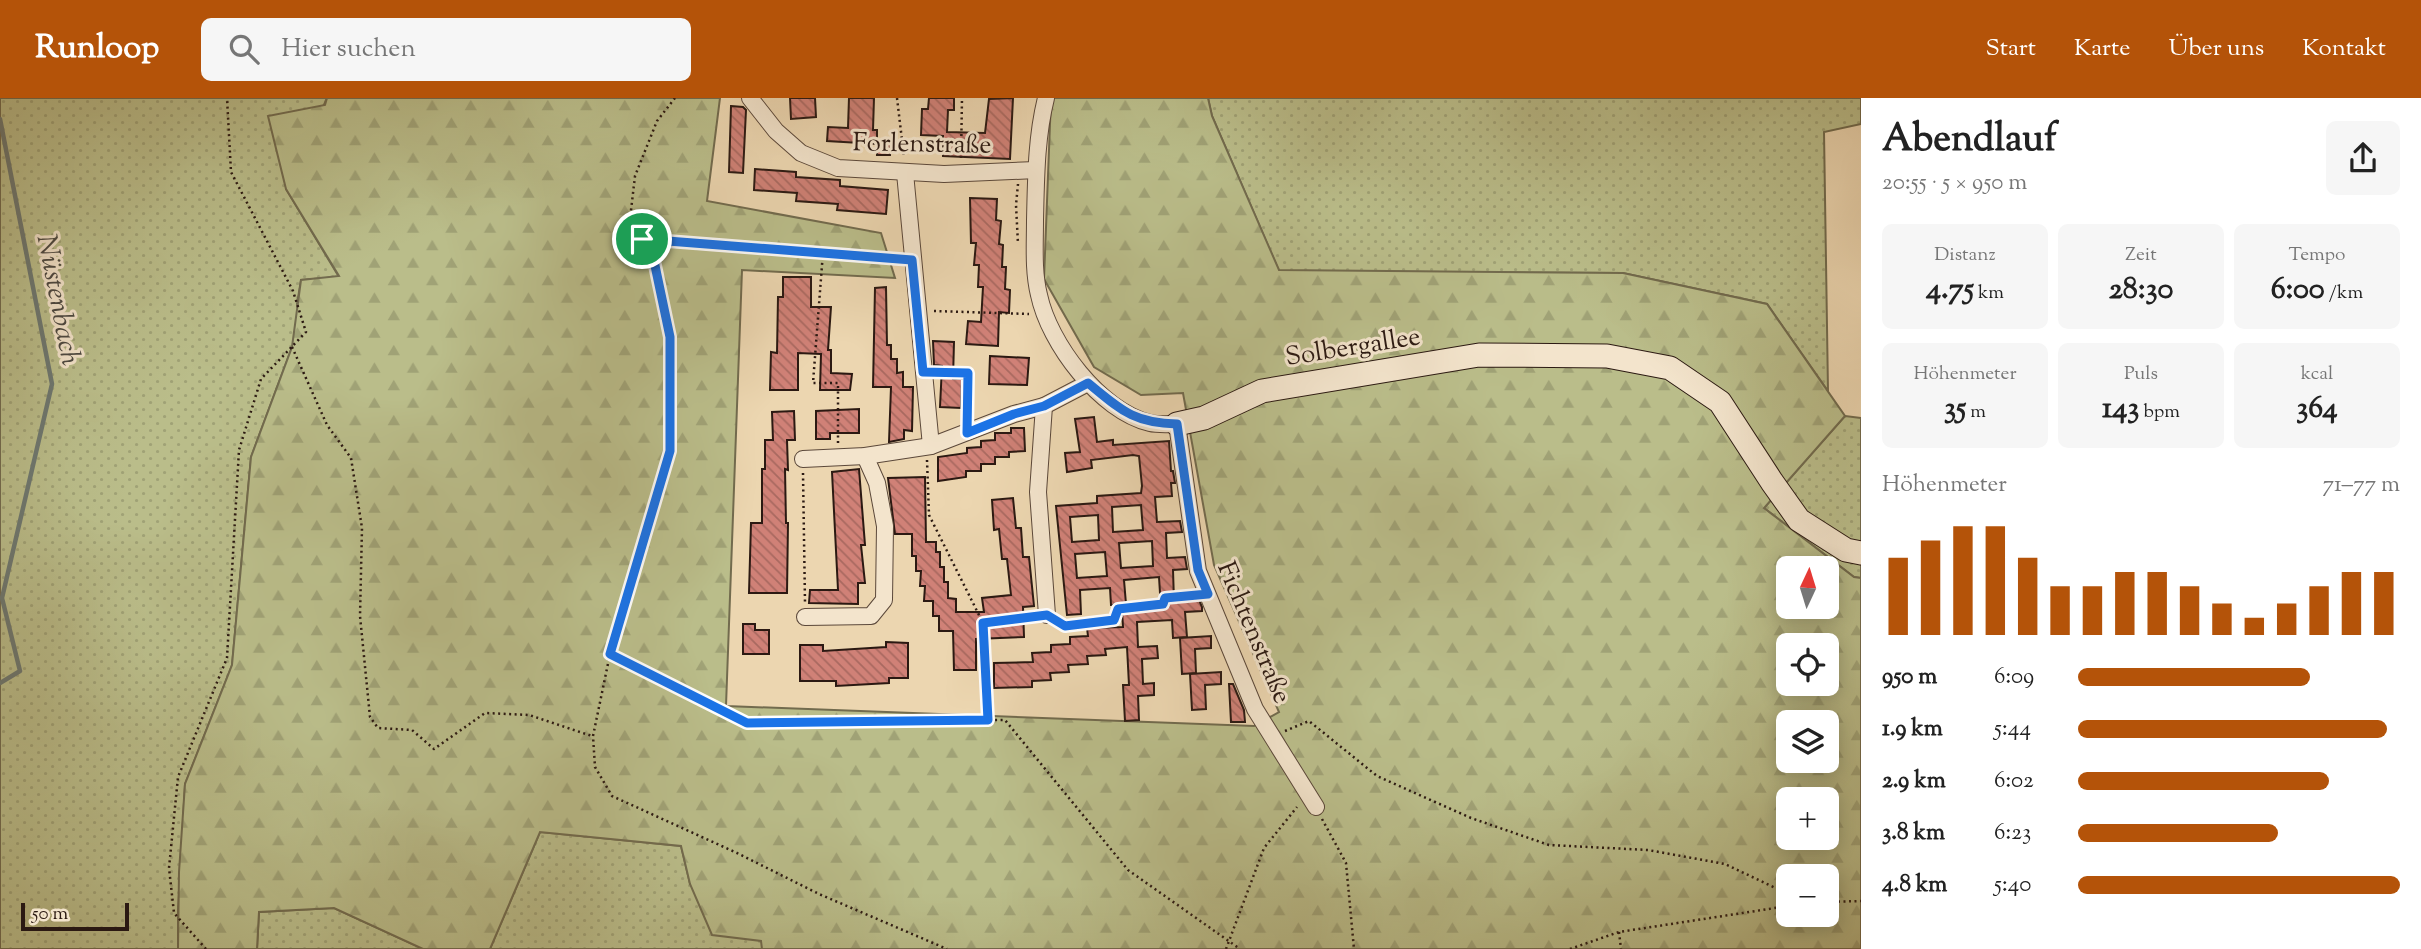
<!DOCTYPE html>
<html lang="de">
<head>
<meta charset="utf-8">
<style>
  :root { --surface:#fff; --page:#f6f6f6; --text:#222; --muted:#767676; --accent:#b45309 }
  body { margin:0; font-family:"Sorts Mill Goudy",serif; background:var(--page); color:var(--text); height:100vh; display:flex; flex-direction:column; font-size:26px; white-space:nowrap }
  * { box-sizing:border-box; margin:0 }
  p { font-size:23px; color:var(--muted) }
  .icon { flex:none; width:38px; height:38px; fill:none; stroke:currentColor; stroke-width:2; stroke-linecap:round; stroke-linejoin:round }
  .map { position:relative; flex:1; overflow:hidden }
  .drawer { display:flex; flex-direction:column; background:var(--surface); width:560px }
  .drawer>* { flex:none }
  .needle { width:46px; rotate:4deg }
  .controls { position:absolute; left:1776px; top:458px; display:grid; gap:14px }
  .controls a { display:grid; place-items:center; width:63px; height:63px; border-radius:10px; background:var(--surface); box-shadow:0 4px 18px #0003; font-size:35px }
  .scale { position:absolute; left:21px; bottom:18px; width:108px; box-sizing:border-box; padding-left:7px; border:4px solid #2b1912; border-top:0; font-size:19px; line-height:24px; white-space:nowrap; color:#2b1912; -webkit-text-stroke:5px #f3e4cc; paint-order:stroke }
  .pin { position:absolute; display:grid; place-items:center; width:60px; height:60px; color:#fff; margin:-30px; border:4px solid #fff; border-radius:50%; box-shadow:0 2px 7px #0007 }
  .round { display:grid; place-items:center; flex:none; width:74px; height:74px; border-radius:10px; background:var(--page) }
  .head { display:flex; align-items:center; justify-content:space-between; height:119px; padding:0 21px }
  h1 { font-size:38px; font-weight:800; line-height:52px }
  .metrics { display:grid; grid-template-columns:repeat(3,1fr); gap:10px; height:119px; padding:7px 21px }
  .metrics div { display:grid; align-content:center; border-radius:10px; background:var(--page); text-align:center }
  .metrics b { font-size:30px; font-weight:800 }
  .metrics small { font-size:19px; font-weight:400 }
  .metrics p { font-size:19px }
  .chart { height:196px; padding:14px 21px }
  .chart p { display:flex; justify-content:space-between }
  .chart svg { width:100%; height:126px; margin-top:7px; stroke:var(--accent); stroke-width:6 }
  ul { padding:0 21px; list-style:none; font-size:23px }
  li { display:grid; grid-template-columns:112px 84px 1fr; align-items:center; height:52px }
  li i { height:18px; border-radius:9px; background:var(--accent) }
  header { display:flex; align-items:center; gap:42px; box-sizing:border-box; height:98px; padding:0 35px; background:var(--accent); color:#fff }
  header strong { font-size:33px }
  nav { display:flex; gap:38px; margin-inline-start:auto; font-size:24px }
  .search { width:490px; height:63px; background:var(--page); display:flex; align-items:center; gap:18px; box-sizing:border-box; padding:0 24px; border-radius:10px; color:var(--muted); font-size:26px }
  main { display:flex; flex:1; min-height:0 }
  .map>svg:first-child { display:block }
  .grass { fill:url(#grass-dots); stroke:#726b4e; stroke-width:2 }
  .forest { fill:url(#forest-firs); stroke:#726b4e; stroke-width:2; fill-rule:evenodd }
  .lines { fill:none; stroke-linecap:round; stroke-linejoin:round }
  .stream { stroke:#6d7871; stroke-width:4.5 }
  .building { fill:url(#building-back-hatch); stroke:#2b1912; stroke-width:2; fill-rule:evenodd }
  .street-casing { stroke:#5b483a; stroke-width:18 }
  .secondary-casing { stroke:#2b1912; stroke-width:25 }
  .path { stroke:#2b1912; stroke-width:2.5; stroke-dasharray:2 3.5; stroke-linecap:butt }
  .street { stroke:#f3e4cc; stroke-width:16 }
  .secondary { stroke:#f3e4cc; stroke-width:23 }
  .route-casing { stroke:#fff; stroke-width:14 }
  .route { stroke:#1a73e8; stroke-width:9 }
  .labels { text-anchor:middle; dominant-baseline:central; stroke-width:6; stroke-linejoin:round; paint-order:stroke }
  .street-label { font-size:26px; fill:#2b1912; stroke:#f3e4cc }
  .water-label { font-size:28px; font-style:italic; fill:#4c4942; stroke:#f3e4cc }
</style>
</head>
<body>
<header>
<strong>Runloop</strong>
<div class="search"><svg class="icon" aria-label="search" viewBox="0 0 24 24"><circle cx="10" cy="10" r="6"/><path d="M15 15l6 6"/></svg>Hier suchen</div>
<nav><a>Start</a><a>Karte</a><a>Über uns</a><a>Kontakt</a></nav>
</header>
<main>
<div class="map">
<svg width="1861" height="851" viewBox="0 0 1861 851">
  <defs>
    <pattern id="grass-dots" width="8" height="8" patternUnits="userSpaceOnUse" patternTransform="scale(1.75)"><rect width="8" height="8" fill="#babd8a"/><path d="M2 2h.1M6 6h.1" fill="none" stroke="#a0a276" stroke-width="1.8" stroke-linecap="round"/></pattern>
    <pattern id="forest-firs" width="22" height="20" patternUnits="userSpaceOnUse" patternTransform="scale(1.75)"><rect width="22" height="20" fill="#babd8a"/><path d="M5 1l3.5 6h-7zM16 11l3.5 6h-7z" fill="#a0a276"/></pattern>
    <pattern id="building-back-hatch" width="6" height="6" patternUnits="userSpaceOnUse" patternTransform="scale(1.75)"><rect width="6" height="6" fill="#d08177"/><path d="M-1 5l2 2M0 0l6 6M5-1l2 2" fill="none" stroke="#a96960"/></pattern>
  </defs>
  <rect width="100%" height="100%" fill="#ecd6b0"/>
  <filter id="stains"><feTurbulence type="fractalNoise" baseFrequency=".00286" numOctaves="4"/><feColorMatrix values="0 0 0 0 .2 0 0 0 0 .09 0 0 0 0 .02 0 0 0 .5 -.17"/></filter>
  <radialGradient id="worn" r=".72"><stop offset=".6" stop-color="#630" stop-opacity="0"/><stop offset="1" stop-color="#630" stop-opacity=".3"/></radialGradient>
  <g class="grass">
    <path d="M0,0H327L286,91L339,179L301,182L297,206L306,234L292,249L251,359L232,567L185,686L178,813V851H0Z"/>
    <path d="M1208,0H1861V26L1824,34L1828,293L1767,206L1623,175L1279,173L1212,18Z"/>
    <path d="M1845,318L1861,320V480L1854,479L1764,410Z"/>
    <path d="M540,734L681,748L690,786L762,843V851H490Z"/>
    <path d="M334,810L423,851H257L259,814Z"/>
  </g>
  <path class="forest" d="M327,0H720L707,103L881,135L895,180L742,172L726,608L1254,628L1279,614L1214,467L1183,295L1141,297L1094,269L1044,181L1051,0H1208L1212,18L1279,172L1623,175L1767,206L1845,318L1764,410L1854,479L1861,480V851H762L761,843L712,837L690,786L681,748L540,734L490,851H423L334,810L259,814L257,851H178L179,774L185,686L232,567L251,359L292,249L301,182L339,178L286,91L268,18L325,7ZM1788,471H1827V509H1788ZM1788,548H1827V586H1788ZM1788,625H1827V663H1788ZM1788,702H1827V740H1788ZM1788,779H1827V817H1788Z"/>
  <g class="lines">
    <path class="stream" d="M0,21L52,286L2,500L20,573L0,585"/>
  </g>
  <g class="building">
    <path d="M790,0H815L816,19L791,21Z"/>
    <path d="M849,0H874L873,32H877V46L827,43L828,29L848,30Z"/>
    <path d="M929,0H954V12H948L947,34L985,35L989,1L1013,0L1010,61L943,58V38L921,37L922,11H928Z"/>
    <path d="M731,8L743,9L746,12L743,75L729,74Z"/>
    <path d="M878,43H891L890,57H877Z"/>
    <path d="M755,71L796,74V79L840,82V88L888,92L886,116L837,112L838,106L796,103L797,95L754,92Z"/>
    <path d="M970,100L997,101L996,122L1001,123L999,146L1003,147L1002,169H1006L1005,191L1010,192L1009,215L999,214L998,248L966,246L968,223L981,224L983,189H978L979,167H974L976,145H971Z"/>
    <path d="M783,179H811V209H831L828,252H831V275L852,276L850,292H820L821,256L798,255V292H770L771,254L777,255L778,199H783Z"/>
    <path d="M886,189L887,247H891V261H897V275L903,274V289H913L912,333L904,332V341L889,344L891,289H873L875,190Z"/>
    <path d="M933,243L954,244L953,281H962L961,310L940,309L942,268L934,267Z"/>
    <path d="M990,258L1029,260L1027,287L989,286Z"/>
    <path d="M859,311V335H830V341H816V313Z"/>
    <path d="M794,313L795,342H787L788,372L785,371L786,425H788L787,495H749L751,425H762V371H765V342H773L772,314Z"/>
    <path d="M1094,319L1097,344L1113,342V347L1169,343L1171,373H1173L1175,385H1171L1172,398L1155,399L1157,424L1180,423L1182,434L1166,435L1167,460L1185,459L1187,471L1173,472L1174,503L1199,502L1202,509V513L1185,514L1187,539L1173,540L1172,522L1137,524L1138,549L1157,548L1158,560L1142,561L1143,586L1154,585V597L1138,598L1139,622L1125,623L1123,587H1129L1127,549L1105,551L1106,557L1087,558L1088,566L1068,567L1069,574L1050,575L1051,582L1032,583V589L994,590V565L1033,564L1032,555L1051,554V547L1070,546V539L1088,538L1087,530L1123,529L1122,513L1161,511L1159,479L1124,482L1126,506L1111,507L1110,490L1080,492L1081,516L1067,517L1056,408L1097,405V398L1141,395L1142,388L1139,358L1133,357L1091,362L1092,370L1067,374L1065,355L1080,354L1075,321ZM1141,407L1143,432L1113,434L1112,409ZM1098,417L1099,442L1072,444L1070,419ZM1152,443L1153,468L1121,470L1119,445ZM1105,454L1107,478L1077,480L1075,456Z"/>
    <path d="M1011,330H1024L1025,353L1009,354V359H995V366H981V373H966V379L938,383V359L967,355V350L981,349V343L995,342V335H1011Z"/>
    <path d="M859,371L865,447H861L865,485H858V506L809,505L810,492H838L832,374Z"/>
    <path d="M925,379L926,444H936V454H940V469H944V484H948V500L956,501V514H984L982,500L1011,497L1007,461H1002L999,431L994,432L992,402L1013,400L1016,430H1021L1023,459H1029L1034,508L1023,509L1024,539L976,541V572H954L953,533H939V518H933V503H924L925,488H920L921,473H916V458H912V436H895L888,380Z"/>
    <path d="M743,526H755V532H769V556H743Z"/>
    <path d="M1211,538V550L1195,551L1196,575L1182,576L1180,540Z"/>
    <path d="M886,544L908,545V580H889V585L836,588V583H800V547H823V553L886,549Z"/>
    <path d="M1221,574V586L1205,587L1206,611L1192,612L1190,576Z"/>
    <path d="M1229,586H1233L1244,612L1245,624H1231Z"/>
  </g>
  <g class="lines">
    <g class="street-casing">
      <g id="street">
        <path d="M750,0L776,33L801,55L838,70L944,76L1036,72"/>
        <path d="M1046,0C1036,40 1036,82 1035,122C1035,147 1033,173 1039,197C1049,245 1100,313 1150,325C1158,327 1169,326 1177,326L1198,473L1255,611L1316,709"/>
        <path d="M905,75L931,348"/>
        <path d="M1044,308L1038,394L1047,517"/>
        <path d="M803,361L865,358L931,348L1014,316L1044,308L1088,285"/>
        <path d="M805,519L871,518L884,502L885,428L877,385L865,358"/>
      </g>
    </g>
    <g class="secondary-casing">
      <path id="secondary" d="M1177,326L1204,320L1262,293L1479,257L1607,258L1670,270L1720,304L1772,384L1799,422L1846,452L1861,455"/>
    </g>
    <g class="path">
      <path d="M675,0L657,23L635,78L630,121L653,158L670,239V353L652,419L610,556L593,638L595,669L612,698L737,755L819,796L947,851"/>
      <path d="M897,0L904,59"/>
      <path d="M961,60L962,0"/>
      <path d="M1018,86L1016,107L1018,146"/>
      <path d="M642,141L823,154"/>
      <path d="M934,213L1029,216"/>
      <path d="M292,249L327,327L351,360L362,430L360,518L370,619L378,630L412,632L434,651L485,615L529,617L592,638"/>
      <path d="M940,275H968L967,318"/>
      <path d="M838,345V285H813L823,154L898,160"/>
      <path d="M927,362L929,417L983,525L988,622"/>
      <path d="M803,375L805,505"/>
      <path d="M1058,524L1065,528L1114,522L1118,511L1162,506L1165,500L1191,498"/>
      <path d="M983,525L1032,519"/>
      <path d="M610,556L747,625L1005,622L1128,772L1240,851"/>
      <path d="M1285,633L1309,623L1377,678L1471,720L1549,747L1648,752L1725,766L1788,796"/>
      <path d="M1322,721L1346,765L1354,851"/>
      <path d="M1827,804L1861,803"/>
      <path d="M1619,834L1621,851"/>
      <path d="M206,851L174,815L169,770L178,679L227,560L239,352L261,281L306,234L293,193L231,74L227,0"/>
      <path d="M1226,851L1264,750L1297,709"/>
      <path d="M1570,851L1619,834L1788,808"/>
    </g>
    <use href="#street" class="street"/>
    <use href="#secondary" class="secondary"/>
  </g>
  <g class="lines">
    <g class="route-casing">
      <path id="route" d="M642,141L912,162L923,274L968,275L967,335L1014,316L1044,308L1088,285C1121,312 1133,325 1177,326L1198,472L1208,496L1165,500L1163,506L1118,511L1114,522L1065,528L1047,517L983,525L988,622L747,625L610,556L670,353V239L653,158Z"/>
    </g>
    <use href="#route" class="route"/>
  </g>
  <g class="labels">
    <g class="street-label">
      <text transform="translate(922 47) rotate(1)">Forlenstraße</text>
      <text transform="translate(1353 250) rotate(-9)">Solbergallee</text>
      <text transform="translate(1253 535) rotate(67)">Fichtenstraße</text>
    </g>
    <g class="water-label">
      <text transform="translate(57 202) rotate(79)">Nüstenbach</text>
    </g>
  </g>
  <rect width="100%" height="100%" filter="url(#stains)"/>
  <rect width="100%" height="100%" fill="url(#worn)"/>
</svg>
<div class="controls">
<a><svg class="needle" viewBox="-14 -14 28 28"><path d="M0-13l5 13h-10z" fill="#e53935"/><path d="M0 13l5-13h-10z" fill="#767676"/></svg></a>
<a><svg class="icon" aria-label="locate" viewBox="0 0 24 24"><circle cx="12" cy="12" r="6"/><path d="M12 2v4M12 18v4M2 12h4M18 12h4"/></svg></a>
<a><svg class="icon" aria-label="layers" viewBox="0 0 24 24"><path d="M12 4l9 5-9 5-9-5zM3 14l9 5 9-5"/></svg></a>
<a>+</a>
<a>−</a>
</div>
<div class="scale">50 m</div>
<div class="pin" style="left:642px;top:141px;background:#1e9e55"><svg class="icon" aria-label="arrive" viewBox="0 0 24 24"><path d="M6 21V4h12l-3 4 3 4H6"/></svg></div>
</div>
<section class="drawer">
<div class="head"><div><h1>Abendlauf</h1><p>20:55 · 5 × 950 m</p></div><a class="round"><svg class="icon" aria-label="share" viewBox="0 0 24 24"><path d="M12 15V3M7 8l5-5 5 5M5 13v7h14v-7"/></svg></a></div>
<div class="metrics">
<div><p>Distanz</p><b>4.75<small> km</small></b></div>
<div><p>Zeit</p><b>28:30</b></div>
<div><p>Tempo</p><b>6:00<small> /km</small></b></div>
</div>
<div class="metrics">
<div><p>Höhenmeter</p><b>35<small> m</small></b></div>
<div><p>Puls</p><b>143<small> bpm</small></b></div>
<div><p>kcal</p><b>364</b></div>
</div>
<div class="chart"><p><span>Höhenmeter</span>71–77 m</p>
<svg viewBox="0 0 160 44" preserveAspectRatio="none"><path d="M5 44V17M15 44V11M25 44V6M35 44V6M45 44V17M55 44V27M65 44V27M75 44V22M85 44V22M95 44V27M105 44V33M115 44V38M125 44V33M135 44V27M145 44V22M155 44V22"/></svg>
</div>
<ul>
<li><b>950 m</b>6:09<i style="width:72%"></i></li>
<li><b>1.9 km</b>5:44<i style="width:96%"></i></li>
<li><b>2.9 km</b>6:02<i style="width:78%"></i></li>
<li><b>3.8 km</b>6:23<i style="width:62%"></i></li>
<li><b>4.8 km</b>5:40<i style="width:100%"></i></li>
</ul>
</section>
</main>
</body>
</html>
